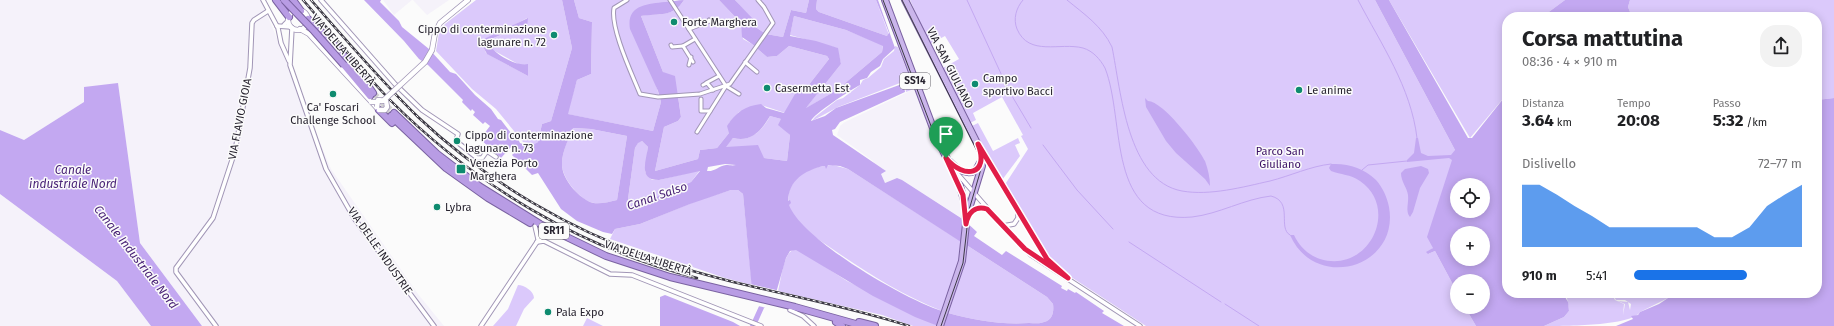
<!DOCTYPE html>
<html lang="it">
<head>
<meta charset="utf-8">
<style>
  :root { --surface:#fff; --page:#f2f2f2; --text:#202124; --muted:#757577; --accent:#1a73e8 }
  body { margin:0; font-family:"Fira Sans",sans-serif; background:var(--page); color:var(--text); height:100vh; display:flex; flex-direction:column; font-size:15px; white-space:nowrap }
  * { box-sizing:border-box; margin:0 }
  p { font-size:13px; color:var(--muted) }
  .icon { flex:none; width:22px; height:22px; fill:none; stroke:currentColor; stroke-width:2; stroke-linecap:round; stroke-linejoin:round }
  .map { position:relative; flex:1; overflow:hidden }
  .side { position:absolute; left:1502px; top:12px; width:320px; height:286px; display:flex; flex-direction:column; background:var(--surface); border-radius:16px; box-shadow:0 2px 10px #0003 }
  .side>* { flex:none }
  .fabs { position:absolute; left:1450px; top:178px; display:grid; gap:8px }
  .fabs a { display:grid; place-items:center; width:40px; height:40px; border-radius:50%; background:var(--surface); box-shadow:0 2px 10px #0003; font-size:20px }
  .pin { position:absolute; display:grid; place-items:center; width:34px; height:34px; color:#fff; margin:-41px -17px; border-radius:50% 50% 50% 0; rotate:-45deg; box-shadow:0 0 4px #0007 }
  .pin .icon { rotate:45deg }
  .round { display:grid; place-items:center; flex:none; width:42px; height:42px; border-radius:16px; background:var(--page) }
  .headline { display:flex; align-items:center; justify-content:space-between; height:68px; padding:0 20px }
  h1 { font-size:22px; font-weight:700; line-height:30px }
  .stats { display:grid; grid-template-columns:repeat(3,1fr); gap:6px; height:68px; padding:4px 20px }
  .stats div { display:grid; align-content:center }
  .stats b { font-size:17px; font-weight:700 }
  .stats small { font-size:11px; font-weight:400 }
  .stats p { font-size:11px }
  .chart { height:112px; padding:8px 20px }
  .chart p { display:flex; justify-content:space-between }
  .chart svg { width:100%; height:72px; margin-top:4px; fill:var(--accent); opacity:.7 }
  ul { padding:0 20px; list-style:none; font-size:13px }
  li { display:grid; grid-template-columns:64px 48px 1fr; align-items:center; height:30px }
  li i { height:10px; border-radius:5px; background:var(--accent) }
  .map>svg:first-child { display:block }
  .built { fill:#f5f2fa }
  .green { fill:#dbc9fb; fill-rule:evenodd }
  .water { fill:#c3a8f1; fill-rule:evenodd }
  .pier { fill:#fbfbfb }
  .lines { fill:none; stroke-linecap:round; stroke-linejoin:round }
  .stream { stroke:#c3a8f1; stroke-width:1 }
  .trunk-tunnel { stroke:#d1d0d2; stroke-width:6; stroke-dasharray:6 3; stroke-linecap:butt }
  .pedestrian-casing { stroke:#a196b6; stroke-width:5 }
  .minor-casing { stroke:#a196b6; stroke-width:5.5 }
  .tertiary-casing { stroke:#a196b6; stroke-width:6 }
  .primary-casing { stroke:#7a62a1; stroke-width:8 }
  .trunk-casing { stroke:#7a62a1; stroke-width:8 }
  .pedestrian { stroke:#fff; stroke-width:3 }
  .minor { stroke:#fff; stroke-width:3.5 }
  .tertiary { stroke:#fff; stroke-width:4.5 }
  .primary { stroke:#cab5eb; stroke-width:6 }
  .trunk { stroke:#b89ce4; stroke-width:6 }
  .tram { stroke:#3c3944; stroke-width:1 }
  .rail-casing { stroke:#3c3944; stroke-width:2.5 }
  .rail { stroke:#fbfbfb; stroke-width:1; stroke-dasharray:3; stroke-linecap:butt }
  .tertiary-bridge-casing { stroke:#a196b6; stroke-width:6; stroke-linecap:butt }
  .trunk-bridge-casing { stroke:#7a62a1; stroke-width:8; stroke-linecap:butt }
  .tertiary-bridge { stroke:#fff; stroke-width:4.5 }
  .trunk-bridge { stroke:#b89ce4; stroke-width:6 }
  .route-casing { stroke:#fff; stroke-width:8 }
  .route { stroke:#e11d48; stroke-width:5 }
  .poi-dot { fill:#0e8b6f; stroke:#fbfbfb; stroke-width:1.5 }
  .labels { text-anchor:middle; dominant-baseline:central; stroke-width:3; stroke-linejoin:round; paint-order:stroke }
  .shield { fill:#fbfbfb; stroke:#67646c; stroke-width:1 }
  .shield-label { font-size:10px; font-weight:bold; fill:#27232f }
  .poi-label { font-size:11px; fill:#27232f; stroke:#fbfbfb; text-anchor:start }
  .street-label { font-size:11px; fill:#27232f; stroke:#fbfbfb }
  .park-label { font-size:11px; fill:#3a0f64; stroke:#fbfbfb }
  .water-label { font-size:12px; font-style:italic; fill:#4a2377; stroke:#fbfbfb }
</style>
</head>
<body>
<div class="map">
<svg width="1834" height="326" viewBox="0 0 1834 326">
  <rect width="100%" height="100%" fill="#fbfbfb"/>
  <g class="built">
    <path d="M0,0H261L331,169L418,294L444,326H202L140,243L118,83L84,102L24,140L0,130Z"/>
    <path d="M383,0H412L394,15Z"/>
    <path d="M413,0H449L427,15Z"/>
    <path d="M914,89L944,163L960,193L964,210L963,219L902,180L897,178L885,183L873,161L837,135L840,126L845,122Z"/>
    <path d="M0,194L117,281L151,326H0Z"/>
  </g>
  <g class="green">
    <path d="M476,0H562L572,48L551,121L542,124L538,142L535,145L523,142L496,109L472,89L436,51L439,33L445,24ZM527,18L524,26L491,39L489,44L491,49L518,64L523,65L528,76L486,53L482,43Z"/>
    <path d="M574,0H675L634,11L661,102L653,131L567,114L577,80L591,74L592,22L579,18Z"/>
    <path d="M684,0H719L741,23L743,39L752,44L767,57L777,56L789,46L827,56L829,59L804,91H799L785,113L761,105L739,112L729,123V133L717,148L700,150L698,159L655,171L664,127L678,121L681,117L678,96L663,72L641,16C659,12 672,19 684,0Z"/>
    <path d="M735,0H809L806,13L791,10L783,37L766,34L751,24L752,19Z"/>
    <path d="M817,0H876L889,35L887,36L819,12L816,9Z"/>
    <path d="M910,0H1375L1455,150L1433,248L1428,254L1435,251L1457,292V307H1465L1476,326H1146L1065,273L1047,254L1004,186L1028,149L1021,136L1023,135L1002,97L973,113L976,120L970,123L943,68L959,59L945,36L930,44Z"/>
    <path d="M1389,0H1565L1542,17H1507V94L1470,138Z"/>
    <path d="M1630,0H1834V98L1817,100V17H1632L1628,7Z"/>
    <path d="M794,16L846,30L883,45L882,52L837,90L805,109L841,64L837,48L790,35Z"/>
    <path d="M895,46L898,47L914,89L906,92L905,84L900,83L838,107L812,121L815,117L837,100L843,98L860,85L863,80L868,78L881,67L884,59L894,51Z"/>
    <path d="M770,116L781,119L782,127L790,135L787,161L764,158L725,147L733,138C750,143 763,130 770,116Z"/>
    <path d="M978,123L993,151L1018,138L1020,143L1015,145L1020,156L1002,180L972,126Z"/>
    <path d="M572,128L591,129L627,136L617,200C609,202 598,205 590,202C578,197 561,177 562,163C562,152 569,138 572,128Z"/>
    <path d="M642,141L648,147L645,172L652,180H659L700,170L691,182L635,206L631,205L628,199L635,148L638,142Z"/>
    <path d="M833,165L848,169L962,242L959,260L942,311C902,295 867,273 831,248C817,238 799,228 791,212C787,203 787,192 793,183C801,171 819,165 833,165Z"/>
    <path d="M731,190H738L743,194L752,285L725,278L610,239L615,229L640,224L699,200Z"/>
    <path d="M968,246L1047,297L1053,304C1054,311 1053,320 1044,322C1040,324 1034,323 1029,323C1001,325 975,320 948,313L966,259Z"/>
    <path d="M793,250H799L847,281L938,326H913L882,315L778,291C781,281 783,254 793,250Z"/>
    <path d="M518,285C524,285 534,291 534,298L524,309L516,326H493L508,309Z"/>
    <path d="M1551,293H1611L1615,300L1624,304L1623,315L1625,304L1618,301L1628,302L1630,310L1631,304L1625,300H1616L1612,293H1666L1668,298L1640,312C1632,326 1564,326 1544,326L1564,317L1569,311L1567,298L1553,297Z"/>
    <path d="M587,318L603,326H583Z"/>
  </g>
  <g class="water">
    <path d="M364,0H381L380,2L399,21L402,27L429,49L450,72L456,74L475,95L491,109L498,119L501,120L511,133L516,135L520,143L530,147L538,142L542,124L551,121L572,48L562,0H574L579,18L592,22L591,74L577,80L568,114L653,131L661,102L658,91L630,29C626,5 647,4 665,2C672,2 677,0 684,0C673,18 659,13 641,16L663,72L675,76L681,117L678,121L664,127L655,171L698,159L700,150L717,148L729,133L727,126C736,112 745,106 761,104L766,108L784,113L795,94L799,91H804L829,59L827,56L789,46L777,56L767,57L752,44L742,37L741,23L719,0H735L753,19L751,24L766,34L783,37L791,10L806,13L809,0H817L816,9L819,12L887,36L889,33L876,0H878L895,48L883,59L880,66L871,72L867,78L860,80V85C852,89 812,115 811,121L825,116L836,108L902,84L904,86L905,92L840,122L835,129L832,130L833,135L883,169L886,171L881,174L885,183L897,178L902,180L964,220L977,232L974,236L1002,255L1006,251L1062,286L1061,288L1067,291L1068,289L1075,293L1076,292L1104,311L1102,313L1124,326H938L915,317L873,296L796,250L790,251L786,258L774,300L764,308L756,326H750L760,304L752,290L743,194L738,190H731L690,204L640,224L615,229L612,234L603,232L577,221L561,209L538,173L532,175L512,155L517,150L513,147H511L501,158L480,139L490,126L485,122L483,124L473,115L475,112L472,109L471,111L462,102L463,100L428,65L419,59L404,41ZM794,16L846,30L883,46L882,52L837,90L806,108L841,64L838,48L816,41L790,36ZM770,116L781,119L778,125L790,135L787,161L764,158L758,145L726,147L733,138C751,143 762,130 770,116ZM573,128L591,129L627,136L617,200C609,202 597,205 590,202C577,196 561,178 562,163C562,152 569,138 573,128ZM642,141L648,147C646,161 638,180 659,180L700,171L691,182L635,206L631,205L628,199L635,148L638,143ZM725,164L736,165C732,166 730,165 726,165C719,166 714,172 707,171L708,167ZM828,165L840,166L848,169L961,242L959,260L942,311C906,300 802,240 789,205L791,203L790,200L788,201C789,180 804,171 823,166H825L826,169ZM968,246L1047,297L1053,304C1054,311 1053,320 1044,322C1040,324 1034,323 1029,323C1001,325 975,320 948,313L966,259Z"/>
    <path d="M1375,0H1389L1468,138H1472L1507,94V293H1551L1553,297H1565L1568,302L1569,311L1564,317L1544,326H1476L1465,307H1483V281H1457V292L1435,251L1428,254L1426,252L1433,248L1427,237L1452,160L1449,158L1407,162V160L1414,153L1416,138H1418L1421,153L1428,156L1451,155L1455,150ZM1457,185H1483V211H1457ZM1457,233H1483V259H1457Z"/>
    <path d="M1565,0H1630L1628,7L1632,17H1542Z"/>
    <path d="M528,18L527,27H520L491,39L489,44C494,54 517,67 528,64V76L487,54L481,43L484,39Z"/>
    <path d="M118,83L140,243L202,326H151L117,281L0,194V130L24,140L84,102V87Z"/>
    <path d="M1145,98L1148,101C1163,101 1199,148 1205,161C1208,169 1210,178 1210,186L1205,179L1176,153L1166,141L1146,107Z"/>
    <path d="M1834,98V326H1616L1633,319L1631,316L1638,315L1640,312L1659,304L1668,298L1666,293H1817V100Z"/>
    <path d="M1331,164C1348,163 1364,168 1376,180C1383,188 1387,197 1389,207C1400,268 1315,292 1290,235H1294C1299,246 1308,255 1320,259C1369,274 1400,208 1360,181C1350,174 1341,175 1331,171L1329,168Z"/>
    <path d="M1421,166L1428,169L1429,173L1420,188L1413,212L1410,217C1405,211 1409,203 1408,195C1407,187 1401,182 1401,173L1405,169Z"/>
    <path d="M665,295L733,322L740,326H660V297Z"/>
  </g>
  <path class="pier" d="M750,284L780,291L776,302L767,308L758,306V303L751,293Z"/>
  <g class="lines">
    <g class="stream">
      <path d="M967,0L1009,91L1031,128"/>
      <path d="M1023,0C1016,8 1013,19 1017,29C1029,57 1060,42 1083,48C1093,51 1100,59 1105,68C1126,121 1105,225 1192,217C1219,214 1244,199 1271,196C1294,202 1277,228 1290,235"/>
      <path d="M1067,0C1084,14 1102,26 1112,47C1121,91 1127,181 1182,191C1210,196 1243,187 1270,181C1290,176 1311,166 1331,164"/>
      <path d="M1358,0C1381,44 1411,87 1417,138"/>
      <path d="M1043,145L1077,190L1113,229"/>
      <path d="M1362,170L1368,165L1407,161"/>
      <path d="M1129,242L1221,302"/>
      <path d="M1225,304L1259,326"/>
    </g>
    <g class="trunk-tunnel">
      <path d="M373,93L394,113"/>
      <path d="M374,100L391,116"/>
    </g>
    <g class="pedestrian-casing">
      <g id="pedestrian">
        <path d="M627,0L614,8C610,28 632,74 640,94L658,97L700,94L730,84L773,23L764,7L758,0"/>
        <path d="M670,0L726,86L739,94"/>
        <path d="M689,29L710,21L709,20"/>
        <path d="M671,45L672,47L683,46"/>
        <path d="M693,62L683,46L695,39"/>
        <path d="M745,62L757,72"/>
        <path d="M689,65L691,57"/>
        <path d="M706,83L719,76"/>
        <path d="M703,85L707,83L713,90"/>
        <path d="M701,99V111H710"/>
        <path d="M697,132L726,86"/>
      </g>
    </g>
    <g class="minor-casing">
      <g id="minor">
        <path d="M263,0L278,28L281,43L289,61"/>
        <path d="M321,0L395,84L422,110L458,134L456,141L477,158H482L487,151L496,157"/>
        <path d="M284,25L288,21"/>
        <path d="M277,26L291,27"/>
        <path d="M292,28L290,65L326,169L354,218L434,326"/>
        <path d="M983,153L1047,259L1056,269"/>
        <path d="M955,171L1002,225L1031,255L1140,326"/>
        <path d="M969,214L978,208L987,209"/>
        <path d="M535,226L538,239"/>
        <path d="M1003,226L1014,224L1018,218V212"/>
        <path d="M537,242L544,241L610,274L632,275L761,326"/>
        <path d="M790,310L803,316L814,326"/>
        <path d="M216,326L176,272V268L213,218L235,151L250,68L252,23L254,20L268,11"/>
        <path d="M481,326L537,242L543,235L551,234"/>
      </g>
    </g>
    <g class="tertiary-casing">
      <g id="tertiary">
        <circle cx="298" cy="20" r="10"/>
        <path d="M300,29L309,34L378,109"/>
        <path d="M432,50L435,33L440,23L468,0"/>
      </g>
    </g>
    <g class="primary-casing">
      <g id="primary">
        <path d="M885,0L936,136L960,186L965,204L966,224L962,261L940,326"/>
        <path d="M905,0L981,151L982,166L968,212"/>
        <path d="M950,162C957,169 966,176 976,170L980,163"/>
      </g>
    </g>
    <g class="trunk-casing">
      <g id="trunk">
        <path d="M276,0L289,17"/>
        <path d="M293,0L301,11"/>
        <path d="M308,19C331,41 354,65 373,93"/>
        <path d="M344,65L370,96"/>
        <path d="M379,110L392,123"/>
        <path d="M394,113L437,154L479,186L540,224L606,256L670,277L795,307L863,326"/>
        <path d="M391,116L446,168L488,198L530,223"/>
        <path d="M836,322L842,326"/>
        <path d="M859,322L875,326"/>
      </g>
    </g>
    <use href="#pedestrian" class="pedestrian"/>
    <use href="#minor" class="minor"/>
    <use href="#tertiary" class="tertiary"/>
    <use href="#primary" class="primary"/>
    <use href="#trunk" class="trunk"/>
    <g class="tram">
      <path d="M883,0L936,139L962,193L966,212"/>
      <path d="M902,0L982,161L981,169L969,210L963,263L941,326"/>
    </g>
    <g class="rail-casing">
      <g id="rail">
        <path d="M303,0C332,33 359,68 390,100C475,185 580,248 697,278"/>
        <path d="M311,0C346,40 380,80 418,117C487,182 574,233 664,262C744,289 829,300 909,326"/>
      </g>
    </g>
    <use href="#rail" class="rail"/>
    <g class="tertiary-bridge-casing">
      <g id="tertiary-bridge">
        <path d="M384,100L425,62L432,50"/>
        <path d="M371,102H377"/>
        <path d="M377,107L378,100L386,101L387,107L385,110H379"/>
      </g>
    </g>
    <g class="trunk-bridge-casing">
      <path id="trunk-bridge" d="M284,0L314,31L344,65"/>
    </g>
    <use href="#tertiary-bridge" class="tertiary-bridge"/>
    <use href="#trunk-bridge" class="trunk-bridge"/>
  </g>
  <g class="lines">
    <g class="route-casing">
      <path id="route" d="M978,144L1047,259L1068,278L1025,249L987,209C975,205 968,213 966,224L963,195L946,158C964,180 990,175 978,144Z"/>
    </g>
    <use href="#route" class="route"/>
  </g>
  <g class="poi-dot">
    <circle cx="674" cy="22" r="4"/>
    <circle cx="554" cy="35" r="4"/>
    <circle cx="975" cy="84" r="4"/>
    <circle cx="767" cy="88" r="4"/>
    <circle cx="1299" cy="90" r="4"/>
    <circle cx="333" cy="94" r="4"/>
    <circle cx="457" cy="141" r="4"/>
    <rect x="456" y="164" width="10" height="10" rx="2"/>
    <circle cx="437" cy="207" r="4"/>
    <circle cx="548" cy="312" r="4"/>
  </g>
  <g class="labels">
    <g class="shield">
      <rect x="900" y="73" width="30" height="16" rx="3"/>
      <rect x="539" y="223" width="30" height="16" rx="3"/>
    </g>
    <g class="shield-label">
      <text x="915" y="81">SS14</text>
      <text x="554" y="231">SR11</text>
    </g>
    <g class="poi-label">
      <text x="682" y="22">Forte Marghera</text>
      <text x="546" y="29" text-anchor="end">Cippo di conterminazione<tspan x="546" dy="13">lagunare n. 72</tspan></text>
      <text x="983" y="78">Campo<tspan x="983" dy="13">sportivo Bacci</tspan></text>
      <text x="775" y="88">Casermetta Est</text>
      <text x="1307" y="90">Le anime</text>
      <text x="333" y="107" text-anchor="middle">Ca' Foscari<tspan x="333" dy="13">Challenge School</tspan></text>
      <text x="465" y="135">Cippo di conterminazione<tspan x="465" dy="13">lagunare n. 73</tspan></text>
      <text x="470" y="163">Venezia Porto<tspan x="470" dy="13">Marghera</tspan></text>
      <text x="445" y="207">Lybra</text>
      <text x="556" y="312">Pala Expo</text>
    </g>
    <g class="street-label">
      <text transform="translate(343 50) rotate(49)">VIA DELLA LIBERTÀ</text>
      <text transform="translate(950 68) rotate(63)">VIA SAN GIULIANO</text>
      <text transform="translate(240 119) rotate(-79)">VIA FLAVIO GIOIA</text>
      <text transform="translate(380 251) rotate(55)">VIA DELLE INDUSTRIE</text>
      <text transform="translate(648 258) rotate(18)">VIA DELLA LIBERTÀ</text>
    </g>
    <g class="park-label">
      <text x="1280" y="151">Parco San<tspan x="1280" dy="13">Giuliano</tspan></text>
    </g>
    <g class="water-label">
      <text x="73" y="170">Canale<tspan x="73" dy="14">industriale Nord</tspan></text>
      <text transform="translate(657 196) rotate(-19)">Canal Salso</text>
      <text transform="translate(136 257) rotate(52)">Canale Industriale Nord</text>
    </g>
  </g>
</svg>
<div class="fabs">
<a><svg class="icon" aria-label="locate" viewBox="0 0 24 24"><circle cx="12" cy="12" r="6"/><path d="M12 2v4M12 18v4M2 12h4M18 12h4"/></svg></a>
<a>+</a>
<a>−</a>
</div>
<div class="pin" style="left:946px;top:158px;background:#1e9e55"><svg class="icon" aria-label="arrive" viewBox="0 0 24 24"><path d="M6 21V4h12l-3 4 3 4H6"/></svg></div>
<section class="side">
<div class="headline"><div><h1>Corsa mattutina</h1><p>08:36 · 4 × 910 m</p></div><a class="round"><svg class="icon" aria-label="share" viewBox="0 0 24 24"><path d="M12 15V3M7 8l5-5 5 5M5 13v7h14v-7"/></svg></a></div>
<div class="stats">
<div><p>Distanza</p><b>3.64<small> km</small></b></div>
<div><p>Tempo</p><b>20:08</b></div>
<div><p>Passo</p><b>5:32<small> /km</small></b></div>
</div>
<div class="chart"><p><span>Dislivello</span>72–77 m</p>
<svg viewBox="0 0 160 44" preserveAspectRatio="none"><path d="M0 44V6L10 6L20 12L30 19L40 25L50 32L60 32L70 32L80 32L90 32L100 32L110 38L120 38L130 32L140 19L150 12L160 6V44z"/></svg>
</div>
<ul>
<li><b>910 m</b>5:41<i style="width:67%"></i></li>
</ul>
</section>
</div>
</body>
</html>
